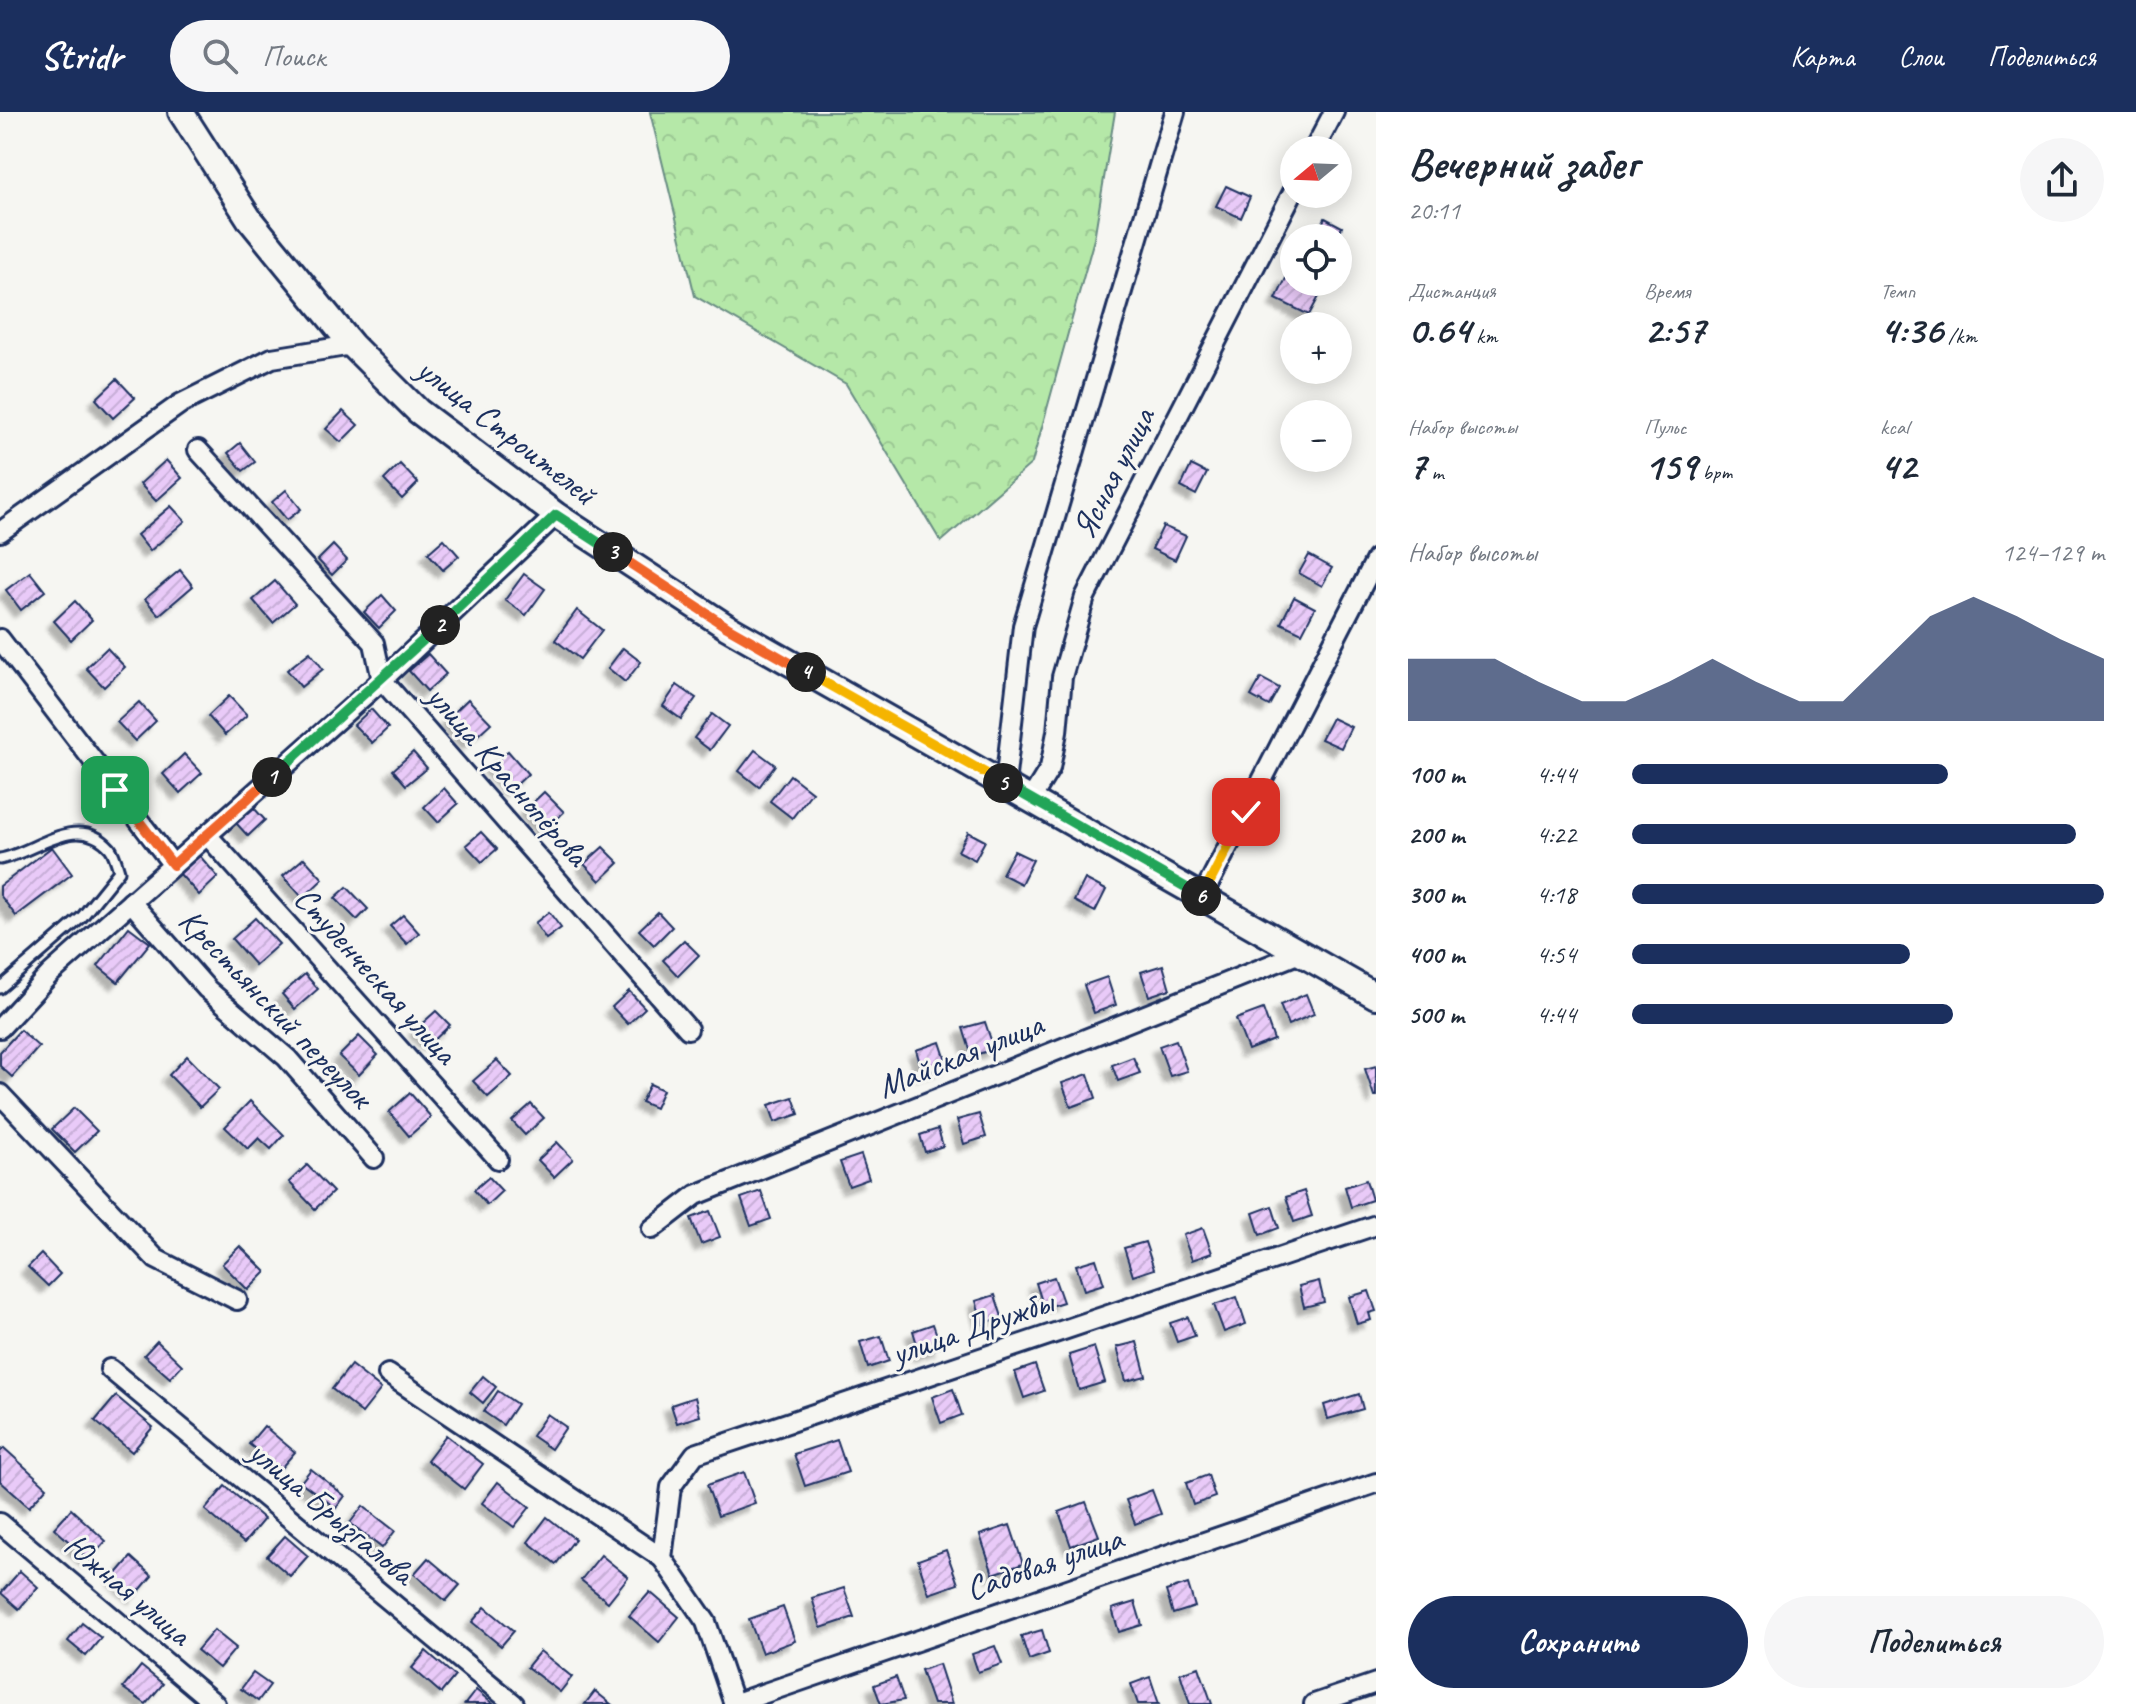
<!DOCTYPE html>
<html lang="ru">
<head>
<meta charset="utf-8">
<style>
  :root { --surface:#fff; --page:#f6f6f7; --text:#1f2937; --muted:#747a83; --accent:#1b2f5e }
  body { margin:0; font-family:Caveat,sans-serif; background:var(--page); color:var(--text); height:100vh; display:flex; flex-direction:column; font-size:30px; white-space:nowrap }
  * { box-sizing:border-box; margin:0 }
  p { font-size:26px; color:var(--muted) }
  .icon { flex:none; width:44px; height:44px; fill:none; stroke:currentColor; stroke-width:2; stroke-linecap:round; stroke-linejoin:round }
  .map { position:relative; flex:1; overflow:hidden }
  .panel { display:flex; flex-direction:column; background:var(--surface); width:760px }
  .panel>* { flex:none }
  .needle { width:52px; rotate:251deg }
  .controls { position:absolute; left:1280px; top:24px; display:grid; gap:16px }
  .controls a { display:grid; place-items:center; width:72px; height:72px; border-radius:50%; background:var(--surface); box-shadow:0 4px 20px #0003; font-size:40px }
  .pin { position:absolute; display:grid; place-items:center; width:68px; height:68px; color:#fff; margin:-34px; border-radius:16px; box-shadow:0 4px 12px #0006 }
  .km { position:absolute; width:40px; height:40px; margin:-20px; border-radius:50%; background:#222; color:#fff; font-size:22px; line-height:40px; text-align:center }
  .round { display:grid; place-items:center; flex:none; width:84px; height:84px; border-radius:42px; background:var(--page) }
  .overview { display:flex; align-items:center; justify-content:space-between; height:136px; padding:0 32px }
  h1 { font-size:44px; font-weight:800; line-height:60px }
  .metrics { display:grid; grid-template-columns:repeat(3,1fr); gap:12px; height:136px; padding:8px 32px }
  .metrics div { display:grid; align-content:center }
  .metrics b { font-size:40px; font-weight:800 }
  .metrics small { font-size:22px; font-weight:400 }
  .metrics p { font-size:22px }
  .chart { height:224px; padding:16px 32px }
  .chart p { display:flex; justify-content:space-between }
  .chart svg { width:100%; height:144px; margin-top:8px; fill:var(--accent); opacity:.7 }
  .button { display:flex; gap:16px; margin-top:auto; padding:16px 32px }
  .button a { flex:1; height:92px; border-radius:48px; background:var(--accent); color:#fff; font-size:32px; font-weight:800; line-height:92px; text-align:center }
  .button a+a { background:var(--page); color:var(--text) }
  ul { padding:0 32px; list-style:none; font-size:26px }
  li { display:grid; grid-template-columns:128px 96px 1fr; align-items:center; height:60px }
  li i { height:20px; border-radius:10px; background:var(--accent) }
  header { display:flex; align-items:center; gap:48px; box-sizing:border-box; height:112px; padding:0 40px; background:var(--accent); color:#fff }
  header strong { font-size:38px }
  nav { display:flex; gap:44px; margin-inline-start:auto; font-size:28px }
  .search { width:560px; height:72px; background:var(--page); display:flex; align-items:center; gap:20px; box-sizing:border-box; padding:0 28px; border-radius:44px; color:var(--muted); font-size:30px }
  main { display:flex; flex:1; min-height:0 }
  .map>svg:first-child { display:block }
  .forest { fill:url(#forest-crowns); stroke:#688c83; stroke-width:2 }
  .building { fill:url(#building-hatch); stroke:#1b2f5e; stroke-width:2; filter:url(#shadow) }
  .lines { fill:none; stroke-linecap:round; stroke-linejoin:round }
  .lane-casing { stroke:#1b2f5e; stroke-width:15 }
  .street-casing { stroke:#1b2f5e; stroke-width:24 }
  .secondary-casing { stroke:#1b2f5e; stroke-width:30 }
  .lane { stroke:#f6f6f2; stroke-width:9 }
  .street { stroke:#f6f6f2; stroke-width:18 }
  .secondary { stroke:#f6f6f2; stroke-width:24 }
  .split-1-casing { stroke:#fff; stroke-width:16 }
  .split-2-casing { stroke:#fff; stroke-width:16 }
  .split-3-casing { stroke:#fff; stroke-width:16 }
  .split-4-casing { stroke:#fff; stroke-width:16 }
  .split-5-casing { stroke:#fff; stroke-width:16 }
  .split-6-casing { stroke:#fff; stroke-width:16 }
  .split-7-casing { stroke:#fff; stroke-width:16 }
  .split-1 { stroke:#f0652b; stroke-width:10 }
  .split-2 { stroke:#22a559; stroke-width:10 }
  .split-3 { stroke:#22a559; stroke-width:10 }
  .split-4 { stroke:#f0652b; stroke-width:10 }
  .split-5 { stroke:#f5b400; stroke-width:10 }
  .split-6 { stroke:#22a559; stroke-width:10 }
  .split-7 { stroke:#f5b400; stroke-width:10 }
  .labels { text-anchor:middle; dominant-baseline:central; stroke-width:6; stroke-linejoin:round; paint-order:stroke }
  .street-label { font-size:34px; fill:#1b2f5e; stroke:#f6f6f2 }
</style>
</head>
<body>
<header>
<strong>Stridr</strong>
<div class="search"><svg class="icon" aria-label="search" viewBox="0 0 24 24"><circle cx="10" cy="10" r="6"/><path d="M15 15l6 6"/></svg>Поиск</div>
<nav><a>Карта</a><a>Слои</a><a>Поделиться</a></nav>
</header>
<main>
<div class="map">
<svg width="1376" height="1592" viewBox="0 0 1376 1592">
  <defs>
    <pattern id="forest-crowns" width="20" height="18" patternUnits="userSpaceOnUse" patternTransform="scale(2)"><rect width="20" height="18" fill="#b5e8a8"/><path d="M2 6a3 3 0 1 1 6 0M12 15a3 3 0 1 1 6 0" fill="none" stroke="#9bc793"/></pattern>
    <pattern id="building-hatch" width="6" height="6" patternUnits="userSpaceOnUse" patternTransform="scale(2)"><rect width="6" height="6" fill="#e9caf8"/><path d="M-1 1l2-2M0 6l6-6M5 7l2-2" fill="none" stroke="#c7aed7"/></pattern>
    <filter id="shadow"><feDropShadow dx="-7" dy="7" stdDeviation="2" flood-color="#0004"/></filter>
  </defs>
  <rect width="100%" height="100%" fill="#f6f6f2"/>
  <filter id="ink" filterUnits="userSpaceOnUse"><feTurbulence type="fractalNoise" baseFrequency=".0125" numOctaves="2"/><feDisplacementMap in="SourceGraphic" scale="16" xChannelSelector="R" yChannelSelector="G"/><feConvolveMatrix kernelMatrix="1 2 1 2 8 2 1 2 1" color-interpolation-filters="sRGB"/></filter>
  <g filter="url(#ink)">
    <path class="forest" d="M650,0H1115L1094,127L1032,351L941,430L846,272L695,184Z"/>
    <g class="building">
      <path d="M1226,74L1250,85L1241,106L1216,94Z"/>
      <path d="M1325,106L1342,115L1337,126L1315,125Z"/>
      <path d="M1287,164L1294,170L1321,181L1309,203L1276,187Z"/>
      <path d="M117,267L135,286L113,306L96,287Z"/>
      <path d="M343,299L358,313L341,330L326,317Z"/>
      <path d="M240,331L255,350L243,359L228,341Z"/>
      <path d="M166,348L182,366L156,389L140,372Z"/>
      <path d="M400,352L418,371L402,387L384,368Z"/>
      <path d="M1191,353L1207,361L1196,383L1181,375Z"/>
      <path d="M286,378L301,397L287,408L272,390Z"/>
      <path d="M171,394L185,409L150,439L137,423Z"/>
      <path d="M1163,414L1186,424L1175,448L1152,437Z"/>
      <path d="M444,427L459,444L443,458L428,441Z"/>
      <path d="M333,433L347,448L332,463L318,448Z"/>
      <path d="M1309,443L1332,456L1322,474L1299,461Z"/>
      <path d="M180,458L193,474L159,503L145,487Z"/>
      <path d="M30,460L45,479L21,498L6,478Z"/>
      <path d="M524,462L545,477L526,503L505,488Z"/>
      <path d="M275,469L295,492L273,511L253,488Z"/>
      <path d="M382,483L396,499L379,516L364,500Z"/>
      <path d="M1294,485L1315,496L1302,521L1281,511Z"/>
      <path d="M75,489L92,508L71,528L54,509Z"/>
      <path d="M577,498L602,518L580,547L555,528Z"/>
      <path d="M107,536L125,555L104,575L86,556Z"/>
      <path d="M623,536L641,550L625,570L608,556Z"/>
      <path d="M310,540L323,557L301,575L287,558Z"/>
      <path d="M428,542L446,562L427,579L409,559Z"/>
      <path d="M1261,566L1279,576L1269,594L1251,584Z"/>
      <path d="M677,573L696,586L681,607L663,594Z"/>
      <path d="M229,584L247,603L225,623L208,604Z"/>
      <path d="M468,587L491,611L469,631L447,607Z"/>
      <path d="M139,590L156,609L135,629L117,610Z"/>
      <path d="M371,597L388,616L372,631L354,613Z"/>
      <path d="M712,602L728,614L710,638L694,626Z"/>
      <path d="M1332,606L1351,615L1341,636L1321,627Z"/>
      <path d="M755,638L775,653L759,675L739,659Z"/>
      <path d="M508,639L528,662L512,677L491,654Z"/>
      <path d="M413,640L427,656L406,673L393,658Z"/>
      <path d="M184,642L202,661L180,681L163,662Z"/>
      <path d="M790,663L812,680L792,706L770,689Z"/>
      <path d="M444,676L458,692L438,710L424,695Z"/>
      <path d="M544,680L564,700L545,718L526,697Z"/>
      <path d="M253,695L265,708L248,724L236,711Z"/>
      <path d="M481,720L497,737L482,750L466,733Z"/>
      <path d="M968,720L985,729L975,748L958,739Z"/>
      <path d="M52,735L72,762L16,804L0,783V774Z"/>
      <path d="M603,735L619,751L600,769L584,752Z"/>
      <path d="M1014,739L1033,748L1021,772L1002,762Z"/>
      <path d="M199,743L218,765L199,783L179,761Z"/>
      <path d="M304,746L323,767L303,786L283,764Z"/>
      <path d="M1085,767L1106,778L1095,800L1074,789Z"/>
      <path d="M347,775L368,797L357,808L335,786Z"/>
      <path d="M549,800L561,816L546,827L535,811Z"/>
      <path d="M658,800L672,815L654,833L639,818Z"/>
      <path d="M403,803L419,821L407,832L390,814Z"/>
      <path d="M255,806L279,832L255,853L232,827Z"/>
      <path d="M129,815L150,831L118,870L98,854Z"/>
      <path d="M684,828L699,843L678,864L663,848Z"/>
      <path d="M1163,853L1170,877L1149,884L1141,860Z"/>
      <path d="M305,862L318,877L295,897L282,882Z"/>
      <path d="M1107,865L1116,893L1094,901L1084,873Z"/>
      <path d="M629,879L645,896L628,912L612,895Z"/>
      <path d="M1306,882L1314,902L1288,913L1280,893Z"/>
      <path d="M1263,897L1274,928L1248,938L1236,907Z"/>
      <path d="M436,899L450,913L430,932L416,917Z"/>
      <path d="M985,910L994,937L972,944L963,916Z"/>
      <path d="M20,918L39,935L12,965L0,954V940Z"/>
      <path d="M359,924L378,943L359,963L339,944Z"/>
      <path d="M1176,928L1187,959L1170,964L1159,934Z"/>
      <path d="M940,930L948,954L923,961L916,938Z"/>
      <path d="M187,944L219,977L200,995L169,963Z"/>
      <path d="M1133,945L1140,961L1118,969L1112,953Z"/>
      <path d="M497,948L512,964L488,985L473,969Z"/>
      <path d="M1376,954V984H1374L1365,957Z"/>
      <path d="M1088,962L1096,986L1071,995L1062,971Z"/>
      <path d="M650,972L663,978L655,996L641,990Z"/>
      <path d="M410,981L431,1005L409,1024L389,1000Z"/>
      <path d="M793,985L799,1002L775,1010L769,993Z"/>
      <path d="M250,989L284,1023L271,1037L259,1026L248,1037L225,1015Z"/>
      <path d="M531,992L544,1006L525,1023L512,1009Z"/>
      <path d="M74,996L97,1019L75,1040L52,1017Z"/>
      <path d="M979,1002L986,1025L964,1032L957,1008Z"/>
      <path d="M938,1017L943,1034L925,1040L920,1023Z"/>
      <path d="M557,1030L573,1047L554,1065L538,1048Z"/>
      <path d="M861,1043L869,1067L849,1074L840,1050Z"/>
      <path d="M307,1053L333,1080L315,1097L289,1070Z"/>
      <path d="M489,1065L502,1079L487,1093L474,1078Z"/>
      <path d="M1366,1068L1372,1088L1351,1095L1345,1075Z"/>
      <path d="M761,1079L771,1107L751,1114L741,1086Z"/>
      <path d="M1304,1079L1312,1104L1294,1110L1286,1085Z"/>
      <path d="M1272,1094L1279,1116L1260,1123L1253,1101Z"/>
      <path d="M710,1099L720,1125L701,1132L691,1106Z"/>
      <path d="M1203,1116L1212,1141L1192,1148L1183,1123Z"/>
      <path d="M1145,1130L1154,1157L1133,1164L1124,1136Z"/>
      <path d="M240,1134L266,1160L248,1178L222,1152Z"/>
      <path d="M41,1142L60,1162L48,1174L28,1155Z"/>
      <path d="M1096,1147L1104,1172L1084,1178L1076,1153Z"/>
      <path d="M1054,1165L1063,1190L1044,1196L1036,1171Z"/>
      <path d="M1319,1169L1324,1190L1304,1195L1299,1174Z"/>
      <path d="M1369,1179L1376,1199L1369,1201L1371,1208L1357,1212L1349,1185Z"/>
      <path d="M995,1183L1002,1205L983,1212L976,1189Z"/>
      <path d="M1237,1185L1246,1212L1224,1220L1214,1193Z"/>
      <path d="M1188,1205L1195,1224L1177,1230L1170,1211Z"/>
      <path d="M933,1212L941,1235L920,1242L913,1219Z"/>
      <path d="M881,1224L889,1249L868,1256L860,1230Z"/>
      <path d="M157,1229L182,1253L170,1266L144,1243Z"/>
      <path d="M1137,1230L1146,1264L1126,1269L1117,1235Z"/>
      <path d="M1094,1235L1105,1270L1079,1278L1069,1243Z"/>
      <path d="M351,1253L381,1277L362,1301L332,1277Z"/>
      <path d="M1035,1253L1044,1279L1024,1286L1015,1260Z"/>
      <path d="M483,1264L496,1275L483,1291L470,1280Z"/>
      <path d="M953,1277L962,1303L941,1311L932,1285Z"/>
      <path d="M498,1279L517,1292L503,1313L484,1300Z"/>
      <path d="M1359,1282L1363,1297L1328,1307L1324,1293Z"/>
      <path d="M116,1284L153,1315L132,1340L95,1309Z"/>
      <path d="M695,1285L700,1304L677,1311L671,1293Z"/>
      <path d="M547,1302L566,1315L551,1337L532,1324Z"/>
      <path d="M264,1314L295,1340L280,1357L249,1332Z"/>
      <path d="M446,1323L483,1352L464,1377L427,1348Z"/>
      <path d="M837,1328L848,1360L805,1374L794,1342Z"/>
      <path d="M4,1336L47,1375L29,1395L0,1369V1340Z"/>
      <path d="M311,1357L345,1384L336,1396L301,1370Z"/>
      <path d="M744,1360L755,1391L718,1404L707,1373Z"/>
      <path d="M1208,1363L1215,1385L1193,1393L1186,1371Z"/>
      <path d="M498,1370L530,1395L514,1415L482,1391Z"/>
      <path d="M225,1374L264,1407L244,1431L205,1398Z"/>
      <path d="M1152,1378L1161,1402L1135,1412L1126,1388Z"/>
      <path d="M1086,1390L1099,1424L1071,1434L1059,1400Z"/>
      <path d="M363,1394L395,1419L382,1436L350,1411Z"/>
      <path d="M71,1397L106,1429L89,1448L54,1416Z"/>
      <path d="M547,1405L575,1427L556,1452L528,1430Z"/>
      <path d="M1010,1413L1023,1452L993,1462L980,1423Z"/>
      <path d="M285,1424L308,1444L290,1464L267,1444Z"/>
      <path d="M946,1438L958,1472L929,1482L918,1448Z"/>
      <path d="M601,1443L628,1465L608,1490L581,1468Z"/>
      <path d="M131,1445L152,1464L135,1484L114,1465Z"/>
      <path d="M428,1446L460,1473L446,1489L414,1462Z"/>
      <path d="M20,1459L38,1475L19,1497L1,1481Z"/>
      <path d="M1188,1472L1195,1495L1173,1502L1166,1479Z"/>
      <path d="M844,1476L854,1505L821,1516L812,1486Z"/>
      <path d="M650,1480L679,1505L659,1530L629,1504Z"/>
      <path d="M1135,1490L1142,1513L1119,1520L1112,1497Z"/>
      <path d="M485,1495L514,1519L501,1534L472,1510Z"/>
      <path d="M783,1495L795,1529L762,1541L749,1507Z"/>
      <path d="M82,1511L101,1526L86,1544L68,1529Z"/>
      <path d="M214,1518L236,1536L219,1556L197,1538Z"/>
      <path d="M1042,1518L1049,1541L1029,1548L1021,1524Z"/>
      <path d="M995,1534L1002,1552L978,1560L972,1542Z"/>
      <path d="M426,1539L455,1564L441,1581L412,1556Z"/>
      <path d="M540,1539L572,1565L560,1580L527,1555Z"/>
      <path d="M939,1552L952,1592H933L921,1558Z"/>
      <path d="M141,1554L163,1572L146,1592L123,1576Z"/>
      <path d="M1199,1555L1212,1592H1190L1180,1561Z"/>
      <path d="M253,1561L270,1573L258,1589L241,1577Z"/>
      <path d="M896,1565L904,1588L881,1592L874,1573Z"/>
      <path d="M1150,1565L1159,1592H1138L1131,1572Z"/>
      <path d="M476,1578L493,1592H465Z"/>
      <path d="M595,1579L611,1592H585Z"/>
    </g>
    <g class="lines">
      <g class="lane-casing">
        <path id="lane" d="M0,747C35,741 77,699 110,736C114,741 117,752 119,759L82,805L0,876"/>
      </g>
      <g class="street-casing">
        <g id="street">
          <path d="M1314,38L1334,0"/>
          <path d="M198,338L374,531L382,568L688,917"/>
          <path d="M0,420L180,292L272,246L352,233"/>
          <path d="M0,527L173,753"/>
          <path d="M1005,672L1023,514L1175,0"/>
          <path d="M1031,687L1050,656L1057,620L1062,565L1085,485L1294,78"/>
          <path d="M207,723L498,1047"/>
          <path d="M1202,785L1376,447"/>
          <path d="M131,790L207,877L287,946L374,1046"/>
          <path d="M0,916L50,862L382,568L556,403"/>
          <path d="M0,982L156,1147L237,1188"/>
          <path d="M652,1117L696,1083L1300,841"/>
          <path d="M110,1257L514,1592"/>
          <path d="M388,1262L662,1446"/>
          <path d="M0,1411L215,1592"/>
          <path d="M733,1592L1376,1371"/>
          <path d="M734,1592L706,1510L662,1446L671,1375L695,1342L1376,1113"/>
          <path d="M1314,1592L1376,1571"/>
        </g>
      </g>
      <g class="secondary-casing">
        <path id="secondary" d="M181,0L250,108L352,233L418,299L556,403L727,515L1376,884"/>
      </g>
      <use href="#lane" class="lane"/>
      <use href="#street" class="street"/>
      <use href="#secondary" class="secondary"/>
    </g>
  </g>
  <g class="lines" filter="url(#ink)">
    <g class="split-1-casing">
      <path id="split-1" d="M115,678L173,753L272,665"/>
    </g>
    <g class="split-2-casing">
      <path id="split-2" d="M272,665L440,513"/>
    </g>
    <g class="split-3-casing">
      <path id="split-3" d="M440,513L556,403L613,440"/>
    </g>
    <g class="split-4-casing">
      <path id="split-4" d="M613,440L727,515L806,560"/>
    </g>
    <g class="split-5-casing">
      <path id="split-5" d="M806,560L1003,671"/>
    </g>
    <g class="split-6-casing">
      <path id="split-6" d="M1003,671L1201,784"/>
    </g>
    <g class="split-7-casing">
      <path id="split-7" d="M1201,784L1202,785L1246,700"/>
    </g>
    <use href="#split-1" class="split-1"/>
    <use href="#split-2" class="split-2"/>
    <use href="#split-3" class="split-3"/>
    <use href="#split-4" class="split-4"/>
    <use href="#split-5" class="split-5"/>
    <use href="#split-6" class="split-6"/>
    <use href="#split-7" class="split-7"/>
  </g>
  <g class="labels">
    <g class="street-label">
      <text transform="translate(507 319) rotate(38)">улица Строителей</text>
      <text transform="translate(1113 361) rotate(-63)">Ясная улица</text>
      <text transform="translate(508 663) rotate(49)">улица Краснопёрова</text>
      <text transform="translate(376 863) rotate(48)">Студенческая улица</text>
      <text transform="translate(276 896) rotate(46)">Крестьянский переулок</text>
      <text transform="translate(960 943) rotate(-22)">Майская улица</text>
      <text transform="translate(972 1215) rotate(-19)">улица Дружбы</text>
      <text transform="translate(332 1400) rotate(40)">улица Брызгалова</text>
      <text transform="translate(1044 1451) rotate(-19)">Садовая улица</text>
      <text transform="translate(128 1477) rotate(40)">Южная улица</text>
    </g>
  </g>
</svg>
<div class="controls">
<a><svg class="needle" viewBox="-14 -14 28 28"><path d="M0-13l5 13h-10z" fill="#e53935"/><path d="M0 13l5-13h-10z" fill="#747a83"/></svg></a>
<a><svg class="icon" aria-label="locate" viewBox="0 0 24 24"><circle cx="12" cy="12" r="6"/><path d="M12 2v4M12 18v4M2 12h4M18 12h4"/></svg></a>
<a>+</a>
<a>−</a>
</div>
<div class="pin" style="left:115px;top:678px;background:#1e9e55"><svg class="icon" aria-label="arrive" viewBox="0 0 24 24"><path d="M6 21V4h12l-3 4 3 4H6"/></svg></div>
<div class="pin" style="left:1246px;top:700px;background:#d93025"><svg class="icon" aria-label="check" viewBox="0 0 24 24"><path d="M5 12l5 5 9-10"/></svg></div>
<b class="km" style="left:272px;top:665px">1</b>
<b class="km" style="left:440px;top:513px">2</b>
<b class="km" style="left:613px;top:440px">3</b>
<b class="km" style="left:806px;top:560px">4</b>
<b class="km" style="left:1003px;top:671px">5</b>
<b class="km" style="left:1201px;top:784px">6</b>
</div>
<section class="panel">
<div class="overview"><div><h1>Вечерний забег</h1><p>20:11</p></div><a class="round"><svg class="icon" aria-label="share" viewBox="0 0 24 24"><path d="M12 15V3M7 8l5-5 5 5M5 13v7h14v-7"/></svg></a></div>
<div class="metrics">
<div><p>Дистанция</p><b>0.64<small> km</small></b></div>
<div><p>Время</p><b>2:57</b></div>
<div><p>Темп</p><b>4:36<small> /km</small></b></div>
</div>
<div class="metrics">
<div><p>Набор высоты</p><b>7<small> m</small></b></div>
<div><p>Пульс</p><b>159<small> bpm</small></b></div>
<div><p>kcal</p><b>42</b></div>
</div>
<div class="chart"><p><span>Набор высоты</span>124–129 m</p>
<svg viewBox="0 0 160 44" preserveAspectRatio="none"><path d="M0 44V25L10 25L20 25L30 32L40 38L50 38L60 32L70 25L80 32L90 38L100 38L110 25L120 12L130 6L140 12L150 19L160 25V44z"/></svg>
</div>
<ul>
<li><b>100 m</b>4:44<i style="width:67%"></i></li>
<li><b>200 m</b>4:22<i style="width:94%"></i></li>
<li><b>300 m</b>4:18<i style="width:100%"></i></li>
<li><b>400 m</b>4:54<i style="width:59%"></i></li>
<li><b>500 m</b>4:44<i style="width:68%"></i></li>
</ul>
<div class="button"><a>Сохранить</a><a>Поделиться</a></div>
</section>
</main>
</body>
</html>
